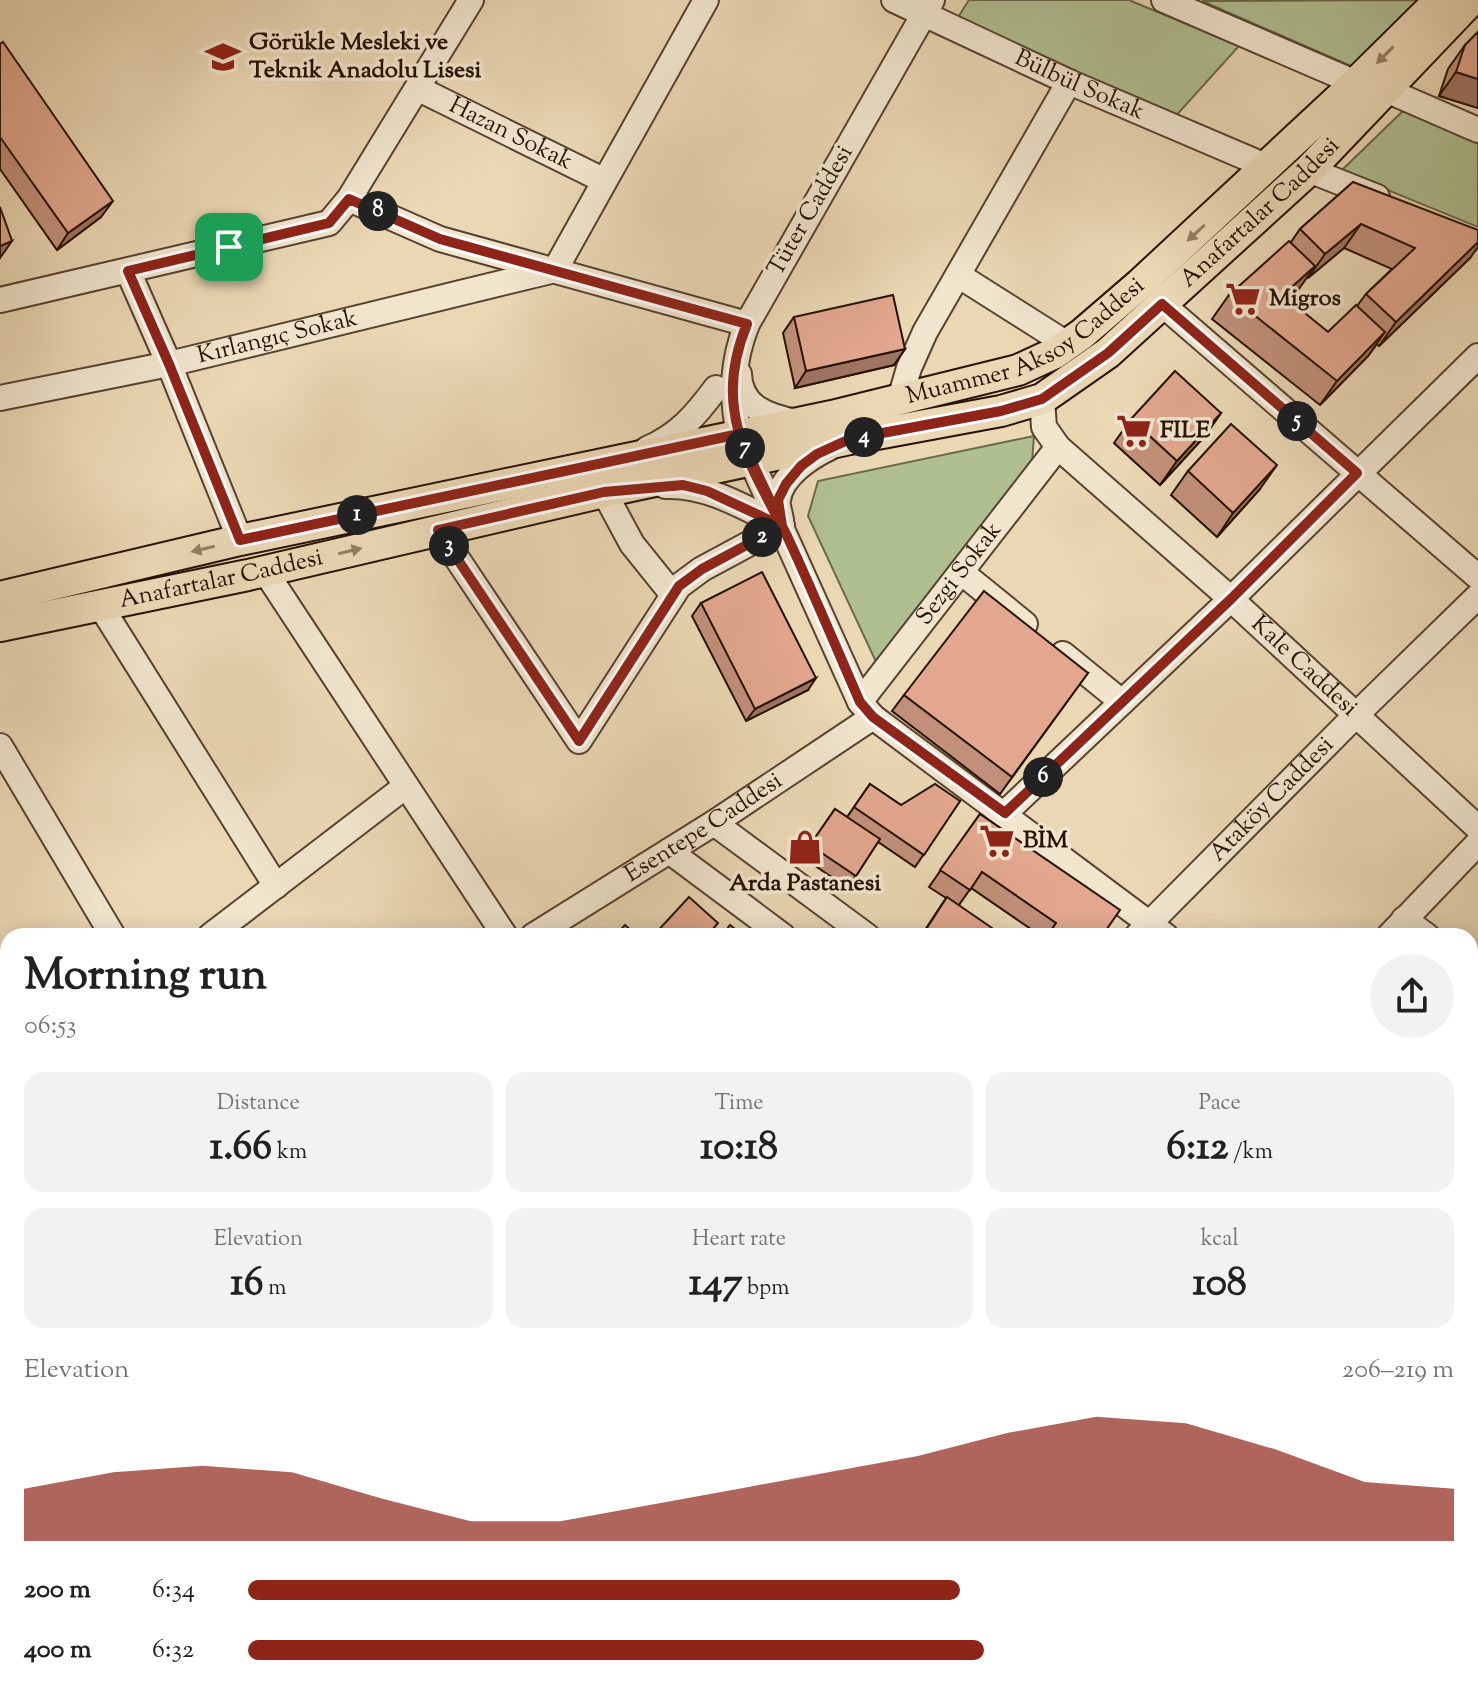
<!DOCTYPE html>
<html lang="en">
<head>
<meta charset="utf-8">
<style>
  :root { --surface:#fff; --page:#f2f2f2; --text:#202124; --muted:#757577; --accent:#8f2418 }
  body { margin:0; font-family:"Sorts Mill Goudy",serif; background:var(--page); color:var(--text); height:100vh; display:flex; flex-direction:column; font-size:30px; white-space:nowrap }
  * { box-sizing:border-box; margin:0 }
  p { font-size:26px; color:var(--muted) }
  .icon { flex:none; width:44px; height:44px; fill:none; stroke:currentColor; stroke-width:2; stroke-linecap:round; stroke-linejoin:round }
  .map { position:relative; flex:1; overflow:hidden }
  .sheet { position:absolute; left:0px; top:928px; width:1478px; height:770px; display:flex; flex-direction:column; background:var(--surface); border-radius:24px 24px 0 0; box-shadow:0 4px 20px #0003 }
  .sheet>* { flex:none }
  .pin { position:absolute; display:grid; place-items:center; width:68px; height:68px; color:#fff; margin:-34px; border-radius:16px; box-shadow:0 4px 12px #0006 }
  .km { position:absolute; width:40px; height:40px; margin:-20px; border-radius:50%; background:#222; color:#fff; font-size:22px; line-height:40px; text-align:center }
  .round { display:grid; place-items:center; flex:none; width:84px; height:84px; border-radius:42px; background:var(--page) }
  .summary { display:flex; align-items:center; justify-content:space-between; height:136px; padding:0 24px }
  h1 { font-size:44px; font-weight:700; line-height:60px }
  .metrics { display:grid; grid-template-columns:repeat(3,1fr); gap:12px; height:136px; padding:8px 24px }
  .metrics div { display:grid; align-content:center; border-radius:20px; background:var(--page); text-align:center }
  .metrics b { font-size:40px; font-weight:700 }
  .metrics small { font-size:22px; font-weight:400 }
  .metrics p { font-size:22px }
  .chart { height:224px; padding:16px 24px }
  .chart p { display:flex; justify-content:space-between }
  .chart svg { width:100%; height:144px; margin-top:8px; fill:var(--accent); opacity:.7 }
  ul { padding:0 24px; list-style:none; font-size:26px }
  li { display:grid; grid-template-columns:128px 96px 1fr; align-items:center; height:60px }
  li i { height:20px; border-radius:10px; background:var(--accent) }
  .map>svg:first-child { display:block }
  .green { fill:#b0bf92; stroke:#6b684a; stroke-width:2 }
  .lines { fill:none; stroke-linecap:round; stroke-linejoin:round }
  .minor-casing { stroke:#57422f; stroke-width:28 }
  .major-casing { stroke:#261103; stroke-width:34 }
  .minor { stroke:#f1e5ce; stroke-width:24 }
  .major { stroke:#ead7b4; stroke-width:30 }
  .wall { fill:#c2907a; stroke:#261103; stroke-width:2; fill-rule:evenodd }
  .shaded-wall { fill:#9e7563; stroke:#261103; stroke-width:2 }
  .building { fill:#e2a78e; stroke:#261103; stroke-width:2 }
  .oneway { fill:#927e64 }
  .route-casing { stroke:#fff; stroke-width:16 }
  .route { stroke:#8f2418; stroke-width:10 }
  .labels { text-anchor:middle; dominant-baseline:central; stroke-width:7; stroke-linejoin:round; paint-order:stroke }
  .poi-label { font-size:24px; font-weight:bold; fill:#261103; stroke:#f1e5ce; text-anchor:start }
  .street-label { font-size:24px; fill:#261103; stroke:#f1e5ce }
</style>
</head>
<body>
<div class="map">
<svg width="1478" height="1697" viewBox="0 0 1478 1697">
  <rect width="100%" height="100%" fill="#ead7b4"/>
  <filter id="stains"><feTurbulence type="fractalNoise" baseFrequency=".0025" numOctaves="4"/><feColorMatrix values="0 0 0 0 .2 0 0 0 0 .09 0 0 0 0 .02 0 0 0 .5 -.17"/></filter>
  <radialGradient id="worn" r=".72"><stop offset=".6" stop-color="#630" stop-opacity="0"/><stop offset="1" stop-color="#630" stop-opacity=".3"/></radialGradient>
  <g class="green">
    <path d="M969,0H1129L1239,46L1173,119L953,25Z"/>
    <path d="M1415,0L1422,4L1360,70L1202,1Z"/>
    <path d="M1405,109L1478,141V227L1341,171Z"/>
    <path d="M1034,436L1031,474L877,664L808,516L818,481Z"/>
  </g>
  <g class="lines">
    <g class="minor-casing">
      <g id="minor">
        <path id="s1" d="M894,0L1069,82L1268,167"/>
        <path d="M932,0L747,324C732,362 731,395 739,434L860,702L873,717L1166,936"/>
        <path d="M1164,0L1356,83"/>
        <path id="s2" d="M419,89L603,180"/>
        <path d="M1386,90L1478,130"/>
        <path d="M1309,170L1377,197"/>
        <path d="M349,199L440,239L747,324"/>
        <path d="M128,271L169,364L240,540"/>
        <path d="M958,275L1067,344"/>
        <path d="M0,300L329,223L349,199L471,0"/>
        <path d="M1162,304L1478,577"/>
        <path d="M739,374C740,407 767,416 796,422"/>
        <path id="s3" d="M0,398L169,364L555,270L706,0"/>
        <path d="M900,399L909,368L925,332L1069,82"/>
        <path id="s4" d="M1042,399L1044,427L1058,447L1231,599L1478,828"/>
        <path d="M647,449C679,435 696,415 716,388"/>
        <path d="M665,486C707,484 745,508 782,526"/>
        <path d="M621,490L604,492L632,544L673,595"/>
        <path d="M781,520C780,514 777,505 778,500C781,476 810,457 829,448"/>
        <path d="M438,530L579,741L679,586L702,569L782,526"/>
        <path d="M265,571L505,936"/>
        <path d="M961,572L1025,624"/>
        <path d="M100,605L276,886"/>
        <path d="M1063,654L1122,702"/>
        <path id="s5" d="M860,702L1058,447"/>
        <path d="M0,746L113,936"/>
        <path d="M1005,813L1231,599L1478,356"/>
        <path d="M714,823L867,936"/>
        <path d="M669,851L783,936"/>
        <path d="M1404,919L1427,936"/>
        <path d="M210,936L406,786"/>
        <path id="s6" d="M533,936L714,823L873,717"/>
        <path id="s7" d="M1137,936L1357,714L1478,596"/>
        <path d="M1389,936L1478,843"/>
        <path d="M1470,969L1478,975"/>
        <path d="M1470,1170L1478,1176"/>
        <path d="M0,1267L8,1260"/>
        <path d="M1470,1414L1478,1397"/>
        <path d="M1470,1552L1478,1553"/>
        <path d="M590,1690L592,1697"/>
        <path d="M784,1690L794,1697"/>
        <path d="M1270,1690L1281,1697"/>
        <path d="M1303,1690L1315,1697"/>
        <path d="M826,1697L832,1690"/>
        <path d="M1045,1697L1050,1690"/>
      </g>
    </g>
    <g class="major-casing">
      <g id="major">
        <path id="s8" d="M0,597L240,540L832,416L1018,370L1055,353L1082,334L1140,284L1356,83L1440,0"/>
        <path id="s9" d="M0,626L248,575L604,492L850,439L1001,411L1042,399L1108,353L1309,170L1471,0"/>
      </g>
    </g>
    <use href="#minor" class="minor"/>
    <use href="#major" class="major"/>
  </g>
  <g class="wall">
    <path d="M1478,32V108L1439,96L1448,69L1465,45Z"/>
    <path d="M0,44L101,217L57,250L0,169Z"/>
    <path d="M1353,182L1470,258L1379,346L1377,344L1368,356L1320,405L1212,319L1229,295L1291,242L1300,229ZM1344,248L1392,269L1366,294L1357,306L1328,332L1288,300L1298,290L1307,277L1308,278Z"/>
    <path d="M794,317L905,349L894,365L795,388L783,333Z"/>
    <path d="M1221,413L1204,437L1160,485L1114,443L1131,419Z"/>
    <path d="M1188,471L1260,489L1217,537L1171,495Z"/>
    <path d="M701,603L808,690L746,721L692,616Z"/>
    <path d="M1088,673L1000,794L892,711L904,695Z"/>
    <path d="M870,784L901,805L960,801L915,867L878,842L848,888L802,857L835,809L847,817Z"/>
    <path d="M980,814L1102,936H1041L971,888L959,905L987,936H921L946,898L929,887Z"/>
  </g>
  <g class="shaded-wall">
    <path d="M1456,72L1478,79V108L1439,96Z"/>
    <path d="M113,201L101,217L57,250L68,233Z"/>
    <path d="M1361,224L1344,248L1308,278L1325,254Z"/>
    <path d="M12,241L0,258V246Z"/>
    <path d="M1478,242V247L1470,258L1379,346L1396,322Z"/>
    <path d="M1315,266L1298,290L1266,319L1283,295Z"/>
    <path d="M1385,332L1368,356L1320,405L1337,381Z"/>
    <path d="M905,349L894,365L795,388L806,371Z"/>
    <path d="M1221,413L1204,437L1160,485L1177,461Z"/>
    <path d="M1277,465L1260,489L1217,537L1233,513Z"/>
    <path d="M816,678L808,690L746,721L755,709Z"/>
  </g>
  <g class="building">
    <path d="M1478,32V79L1456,72L1465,45Z"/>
    <path d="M3,42L113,201L68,233L0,137V44Z"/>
    <path d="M1353,182L1478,230V242L1396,322L1366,294L1415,248L1361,224L1325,254L1300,229Z"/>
    <path d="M0,207L12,241L0,246Z"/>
    <path d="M1289,241L1315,266L1283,295L1328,332L1356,305L1385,332L1337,381L1229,295Z"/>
    <path d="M893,295L905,349L806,371L794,317Z"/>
    <path d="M1175,371L1221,413L1177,461L1131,419Z"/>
    <path d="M1231,424L1277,465L1233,513L1188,471Z"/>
    <path d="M762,572L816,678L755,709L701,603Z"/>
    <path d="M984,591L1088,673L1012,777L904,695Z"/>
    <path d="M870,784L901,805L935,784L960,801L924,855L854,807Z"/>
    <path d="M835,809L880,839L856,876L810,845Z"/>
    <path d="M980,814L1120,910L1102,936H1047L1056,923L982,872L970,890L940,870Z"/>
    <path d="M689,897L718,923L707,936H653Z"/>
    <path d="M947,897L992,928L987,936H926L923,934Z"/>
    <path d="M625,925L637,936H615Z"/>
    <path d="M730,925L744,936H722Z"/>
  </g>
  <defs><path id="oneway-solid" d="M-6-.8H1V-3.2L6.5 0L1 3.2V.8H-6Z" transform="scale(2)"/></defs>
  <g class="oneway">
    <use href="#oneway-solid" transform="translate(1385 55) rotate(135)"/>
    <use href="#oneway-solid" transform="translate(1196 233) rotate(137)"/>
    <use href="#oneway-solid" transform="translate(203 549) rotate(167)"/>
    <use href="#oneway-solid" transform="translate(350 551) rotate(-13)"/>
  </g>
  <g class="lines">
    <g class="route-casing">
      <path id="route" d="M229,247L128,271L169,364L240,540L739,434L782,526L702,569L679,586L579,741L438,530L604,492L683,485L707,491L782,526L778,500L786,484L801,466L817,454L850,439L1001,411L1042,399L1108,353L1162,304L1357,473L1231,599L1005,813L873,717L860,702C836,647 813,592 788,538C768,497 739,454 734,408C730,378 736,351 747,324L440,239L349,199L329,223L229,247"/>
    </g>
    <use href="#route" class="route"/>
  </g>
  <defs>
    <g id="school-bare" transform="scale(2.76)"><path d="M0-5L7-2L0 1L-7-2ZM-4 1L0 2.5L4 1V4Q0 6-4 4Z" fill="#8f2418" stroke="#f1e5ce" stroke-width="2.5" paint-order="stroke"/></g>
    <g id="supermarket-bare" transform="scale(2.76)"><path d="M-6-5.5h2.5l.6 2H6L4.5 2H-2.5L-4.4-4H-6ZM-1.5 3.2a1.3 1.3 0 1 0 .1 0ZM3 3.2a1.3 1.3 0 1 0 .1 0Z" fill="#8f2418" stroke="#f1e5ce" stroke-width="2.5" paint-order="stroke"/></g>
    <g id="shop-bare" transform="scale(2.76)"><path d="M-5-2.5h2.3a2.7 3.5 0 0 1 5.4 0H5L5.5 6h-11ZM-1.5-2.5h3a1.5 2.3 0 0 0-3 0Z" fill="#8f2418" stroke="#f1e5ce" stroke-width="2.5" paint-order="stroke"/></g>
  </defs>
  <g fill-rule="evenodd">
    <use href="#school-bare" x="223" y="57"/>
    <use href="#supermarket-bare" x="1243" y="299"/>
    <use href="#supermarket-bare" x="1134" y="431"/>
    <use href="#supermarket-bare" x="997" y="841"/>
    <use href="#shop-bare" x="805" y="847"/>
  </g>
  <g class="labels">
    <g class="poi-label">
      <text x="249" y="43">Görükle Mesleki ve<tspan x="249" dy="28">Teknik Anadolu Lisesi</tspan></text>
      <text x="1269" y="299">Migros</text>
      <text x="1160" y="431">FILE</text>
      <text x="1023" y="841">BİM</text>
      <text x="805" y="884" text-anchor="middle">Arda Pastanesi</text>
    </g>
    <g class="street-label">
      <text stroke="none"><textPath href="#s1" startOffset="204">Bülbül Sokak</textPath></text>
      <text stroke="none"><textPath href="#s2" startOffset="102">Hazan Sokak</textPath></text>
      <text transform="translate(811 211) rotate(-60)">Tüter Caddesi</text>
      <text stroke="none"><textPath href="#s9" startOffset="1354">Anafartalar Caddesi</textPath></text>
      <text stroke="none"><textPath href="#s3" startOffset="284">Kırlangıç Sokak</textPath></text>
      <text stroke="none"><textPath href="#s8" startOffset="1062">Muammer Aksoy Caddesi</textPath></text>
      <text stroke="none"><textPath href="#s5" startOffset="162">Sezgi Sokak</textPath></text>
      <text stroke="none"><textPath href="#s9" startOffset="226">Anafartalar Caddesi</textPath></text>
      <text stroke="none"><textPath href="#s4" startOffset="382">Kale Caddesi</textPath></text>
      <text stroke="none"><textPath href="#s7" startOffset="192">Ataköy Caddesi</textPath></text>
      <text stroke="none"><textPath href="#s6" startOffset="202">Esentepe Caddesi</textPath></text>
    </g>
  </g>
  <rect width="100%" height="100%" filter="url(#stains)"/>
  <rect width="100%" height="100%" fill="url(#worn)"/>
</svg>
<div class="pin" style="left:229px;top:247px;background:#1e9e55"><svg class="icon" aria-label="arrive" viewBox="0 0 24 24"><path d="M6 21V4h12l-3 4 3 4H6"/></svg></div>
<b class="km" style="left:357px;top:515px">1</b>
<b class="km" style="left:762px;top:537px">2</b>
<b class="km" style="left:449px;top:546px">3</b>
<b class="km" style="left:864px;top:437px">4</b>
<b class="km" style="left:1297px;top:421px">5</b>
<b class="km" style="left:1043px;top:777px">6</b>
<b class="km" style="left:745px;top:448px">7</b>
<b class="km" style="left:378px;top:211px">8</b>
<section class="sheet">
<div class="summary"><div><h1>Morning run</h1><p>06:53</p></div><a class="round"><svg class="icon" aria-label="share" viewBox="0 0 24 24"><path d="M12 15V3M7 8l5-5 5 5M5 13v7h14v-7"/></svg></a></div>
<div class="metrics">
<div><p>Distance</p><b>1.66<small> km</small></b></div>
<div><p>Time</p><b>10:18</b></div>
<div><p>Pace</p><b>6:12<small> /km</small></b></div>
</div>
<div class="metrics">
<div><p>Elevation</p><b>16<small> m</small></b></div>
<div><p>Heart rate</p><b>147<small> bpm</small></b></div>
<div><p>kcal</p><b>108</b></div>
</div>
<div class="chart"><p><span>Elevation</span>206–219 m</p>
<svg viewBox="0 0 160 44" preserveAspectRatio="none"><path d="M0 44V28L10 23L20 21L30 23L40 31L50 38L60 38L70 33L80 28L90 23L100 18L110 11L120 6L130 8L140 16L150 26L160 28V44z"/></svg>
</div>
<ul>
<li><b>200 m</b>6:34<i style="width:59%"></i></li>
<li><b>400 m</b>6:32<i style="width:61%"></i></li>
</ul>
</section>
</div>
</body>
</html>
